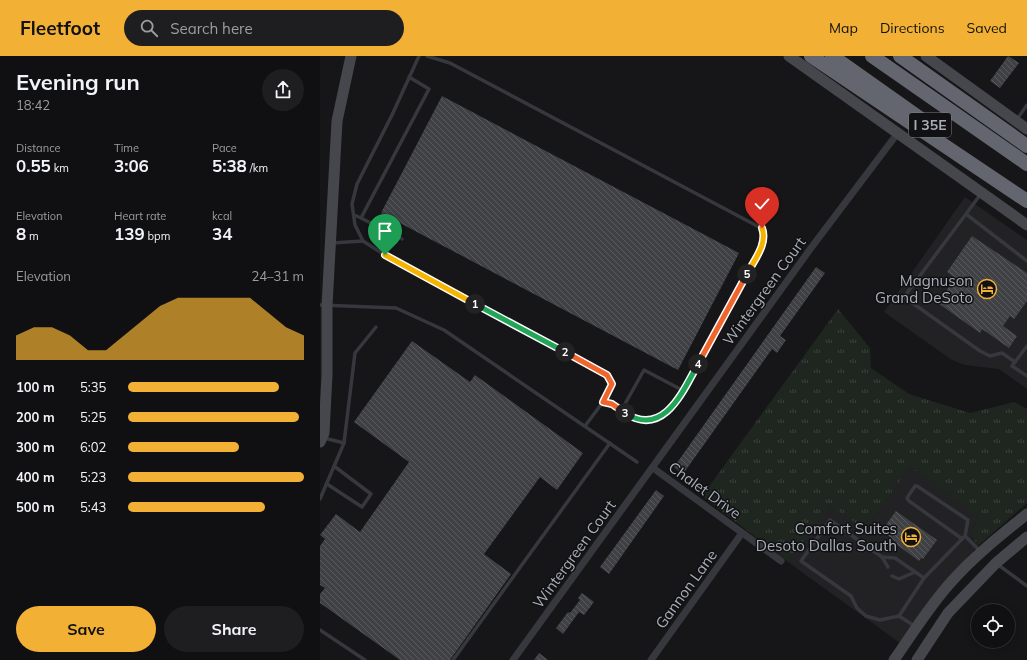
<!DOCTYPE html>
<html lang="en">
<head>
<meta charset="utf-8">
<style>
  :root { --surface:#101012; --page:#1e1e20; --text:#f1f3f6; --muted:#9c9d9f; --line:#303032; --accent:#f2b134 }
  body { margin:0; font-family:Mulish,sans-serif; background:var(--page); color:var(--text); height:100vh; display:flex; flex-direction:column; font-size:15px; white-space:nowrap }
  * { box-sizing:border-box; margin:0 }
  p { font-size:13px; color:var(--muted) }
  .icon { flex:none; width:22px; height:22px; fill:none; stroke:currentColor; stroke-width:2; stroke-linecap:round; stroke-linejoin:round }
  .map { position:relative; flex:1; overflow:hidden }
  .sheet { display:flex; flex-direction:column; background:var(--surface); width:320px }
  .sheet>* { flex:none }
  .controls { position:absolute; left:651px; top:548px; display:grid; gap:8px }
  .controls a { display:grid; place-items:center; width:44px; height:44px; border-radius:50%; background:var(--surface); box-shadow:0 2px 10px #0003,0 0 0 1px var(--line); font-size:20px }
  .pin { position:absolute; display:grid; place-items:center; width:34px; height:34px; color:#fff; margin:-41px -17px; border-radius:50% 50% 50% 0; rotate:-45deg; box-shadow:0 0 4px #0007 }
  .pin .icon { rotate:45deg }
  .km { position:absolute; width:20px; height:20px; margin:-10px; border-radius:50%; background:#222; color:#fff; font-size:11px; line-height:20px; text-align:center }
  .round { display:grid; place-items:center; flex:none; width:42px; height:42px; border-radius:21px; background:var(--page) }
  .headline { display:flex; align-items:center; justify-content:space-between; height:68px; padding:0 16px }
  h1 { font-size:22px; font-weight:700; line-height:30px }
  .figures { display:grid; grid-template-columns:repeat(3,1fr); gap:6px; height:68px; padding:4px 16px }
  .figures div { display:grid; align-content:center }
  .figures b { font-size:17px; font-weight:700 }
  .figures small { font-size:11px; font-weight:400 }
  .figures p { font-size:11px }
  .chart { height:112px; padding:8px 16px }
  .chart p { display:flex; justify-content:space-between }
  .chart svg { width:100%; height:72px; margin-top:4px; fill:var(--accent); opacity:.7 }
  .primary-button { display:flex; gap:8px; margin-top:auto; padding:8px 16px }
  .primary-button a { flex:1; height:46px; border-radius:24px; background:var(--accent); color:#111; font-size:16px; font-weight:700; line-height:46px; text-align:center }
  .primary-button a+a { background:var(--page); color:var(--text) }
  ul { padding:0 16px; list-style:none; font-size:13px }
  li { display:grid; grid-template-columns:64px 48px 1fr; align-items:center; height:30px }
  li i { height:10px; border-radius:5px; background:var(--accent) }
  header { display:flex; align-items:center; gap:24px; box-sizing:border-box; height:56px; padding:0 20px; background:var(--accent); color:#111 }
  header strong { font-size:19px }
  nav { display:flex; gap:22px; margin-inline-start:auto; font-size:14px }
  .search { width:280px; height:36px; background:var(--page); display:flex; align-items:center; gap:10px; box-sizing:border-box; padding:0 14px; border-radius:22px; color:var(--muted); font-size:15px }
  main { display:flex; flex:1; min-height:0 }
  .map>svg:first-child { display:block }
  .built { fill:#222225 }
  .grass { fill:url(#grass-tufts) }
  .building { fill:url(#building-back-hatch) }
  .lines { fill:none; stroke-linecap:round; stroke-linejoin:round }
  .lane { stroke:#37383d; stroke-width:3.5 }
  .street { stroke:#37383d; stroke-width:7 }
  .secondary { stroke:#45474d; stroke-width:11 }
  .highway { stroke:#63666e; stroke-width:14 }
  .split-1-casing { stroke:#fff; stroke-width:8 }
  .split-2-casing { stroke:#fff; stroke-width:8 }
  .split-3-casing { stroke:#fff; stroke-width:8 }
  .split-4-casing { stroke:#fff; stroke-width:8 }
  .split-5-casing { stroke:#fff; stroke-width:8 }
  .split-6-casing { stroke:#fff; stroke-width:8 }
  .split-1 { stroke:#f5b400; stroke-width:5 }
  .split-2 { stroke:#22a559; stroke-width:5 }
  .split-3 { stroke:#f0652b; stroke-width:5 }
  .split-4 { stroke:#22a559; stroke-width:5 }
  .split-5 { stroke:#f0652b; stroke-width:5 }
  .split-6 { stroke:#f5b400; stroke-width:5 }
  .labels { text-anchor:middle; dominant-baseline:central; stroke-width:3; stroke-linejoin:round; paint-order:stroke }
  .shield { fill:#111113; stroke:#7b7e86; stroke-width:1 }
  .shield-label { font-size:14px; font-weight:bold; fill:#a8adb8 }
  .poi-label { font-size:15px; fill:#a8adb8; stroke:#111113; text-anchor:end }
  .street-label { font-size:15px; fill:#a8adb8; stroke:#111113 }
</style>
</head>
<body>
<header>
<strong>Fleetfoot</strong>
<div class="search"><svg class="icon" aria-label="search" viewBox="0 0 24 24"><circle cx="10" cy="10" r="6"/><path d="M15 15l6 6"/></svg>Search here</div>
<nav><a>Map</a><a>Directions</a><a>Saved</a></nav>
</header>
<main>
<section class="sheet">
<div class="headline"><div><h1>Evening run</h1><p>18:42</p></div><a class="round"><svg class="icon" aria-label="share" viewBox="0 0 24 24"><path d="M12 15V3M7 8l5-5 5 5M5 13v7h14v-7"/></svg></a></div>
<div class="figures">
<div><p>Distance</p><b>0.55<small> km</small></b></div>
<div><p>Time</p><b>3:06</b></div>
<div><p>Pace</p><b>5:38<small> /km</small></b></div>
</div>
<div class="figures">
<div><p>Elevation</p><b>8<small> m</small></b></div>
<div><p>Heart rate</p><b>139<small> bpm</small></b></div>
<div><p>kcal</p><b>34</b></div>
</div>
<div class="chart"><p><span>Elevation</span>24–31 m</p>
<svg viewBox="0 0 160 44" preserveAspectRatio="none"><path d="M0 44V29L10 24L20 24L30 29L40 38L50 38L60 29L70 20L80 11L90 6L100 6L110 6L120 6L130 6L140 15L150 24L160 29V44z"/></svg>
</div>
<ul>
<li><b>100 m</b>5:35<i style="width:86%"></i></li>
<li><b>200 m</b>5:25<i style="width:97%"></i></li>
<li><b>300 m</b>6:02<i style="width:63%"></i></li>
<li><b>400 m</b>5:23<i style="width:100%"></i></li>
<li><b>500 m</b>5:43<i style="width:78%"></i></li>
</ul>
<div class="primary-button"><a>Save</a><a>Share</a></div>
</section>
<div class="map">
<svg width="707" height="604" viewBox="0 0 707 604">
  <defs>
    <pattern id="grass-tufts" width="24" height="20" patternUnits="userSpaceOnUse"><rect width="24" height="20" fill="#1e261f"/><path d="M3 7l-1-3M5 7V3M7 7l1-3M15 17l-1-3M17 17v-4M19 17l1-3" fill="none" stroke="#3c433d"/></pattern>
    <pattern id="building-back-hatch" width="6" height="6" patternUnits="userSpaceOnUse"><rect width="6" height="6" fill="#404145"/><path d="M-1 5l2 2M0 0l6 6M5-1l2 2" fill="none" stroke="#595a5e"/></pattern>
  </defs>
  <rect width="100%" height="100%" fill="#161618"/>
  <g class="built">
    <path d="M645,141L707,184V333L679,313L645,309L632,304L564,256Z"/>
    <path d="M590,411L660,460L653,471L652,482L659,489L645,504L580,587L468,506L510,448L545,474Z"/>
  </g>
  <path class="grass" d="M518,253L550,292L551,312L589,338L650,357L694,346L707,353V447L659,489C645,476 654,474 659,460L590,411L545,474L510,449L468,506L382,440Z"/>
  <g class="building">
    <path d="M688,0L699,7L680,32L670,25Z"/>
    <path d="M122,40L419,197L358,314L61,157Z"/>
    <path d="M652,180L707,217V245L694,263L690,260L683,270L697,280L689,292L662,273L660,277L618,247L635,222L627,216Z"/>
    <path d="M496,211L505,217L460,280L466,284L457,297L452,293L363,418L354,411Z"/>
    <path d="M92,285L150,326L155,319L263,397L237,434L220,421L164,498L191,518L130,604H80L0,547V538L5,532L0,529V490L5,483L0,479L16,458L40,476L89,406L34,366Z"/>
    <path d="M336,434L344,440L289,518L280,511Z"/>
    <path d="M576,455L617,484L603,503L601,502L599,505L576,488L577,487L562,474Z"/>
    <path d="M262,537L274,546L264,559L259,556L243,578L236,572L248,556L250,557L260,544L258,542Z"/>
    <path d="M219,597L228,604H214Z"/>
  </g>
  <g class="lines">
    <g class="lane">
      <path d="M99,0L72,59L37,128L32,148L35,169L43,185L65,199L287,319L292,328L283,346L265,370"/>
      <path d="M107,0L130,7L441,172L445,179L442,191L361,340L346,358L328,364L311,361L292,348L283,346"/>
      <path d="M697,63L707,49"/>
      <path d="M660,139L646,158L707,205"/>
      <path d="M646,158L584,241L660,295L670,300L682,297L695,306"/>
      <path d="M34,159L41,162L109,33L89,21"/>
      <path d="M41,162L82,183"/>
      <path d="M12,187L43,185"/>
      <path d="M0,249L76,252L124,274L317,406"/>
      <path d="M707,290L692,310L707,320"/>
      <path d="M301,355L324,314L364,335"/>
      <path d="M4,382L24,387"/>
      <path d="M7,428L42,451L51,438L14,410"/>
      <path d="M0,443L24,387L35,297L56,271"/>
      <path d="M641,482L589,445L587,442L595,430H597L648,464L645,480"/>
      <path d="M562,501L568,511"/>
      <path d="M677,508L707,530"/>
      <path d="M572,520L579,523L595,516"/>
      <path d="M604,522L645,480L660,495"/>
      <path d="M579,560L604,522L575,502L562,501L510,464L481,505L531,540L537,552L546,560L560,564L579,560L596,571"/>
      <path d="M0,574L45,604"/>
      <path d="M133,604L290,387"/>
    </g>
    <g class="street">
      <path d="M333,412L461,505"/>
      <path d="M193,604L491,192L577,78"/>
      <path d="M331,604L422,477"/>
    </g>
    <g class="secondary">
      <path d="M469,0L707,169"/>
      <path d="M606,0L707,73"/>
      <path d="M0,386L4,377L7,319V250L17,65L31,0"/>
      <path d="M574,604C593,577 610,549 632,525C654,500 681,479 707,458"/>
      <path d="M597,604L628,557L676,507L707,481"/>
    </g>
    <g class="highway">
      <path d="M491,0L707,145"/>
      <path d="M512,0L618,75"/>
      <path d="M552,0L707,108"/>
      <path d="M580,0L707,90"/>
    </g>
  </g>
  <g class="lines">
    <g class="split-1-casing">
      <path id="split-1" d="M65,199L155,248"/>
    </g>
    <g class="split-2-casing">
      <path id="split-2" d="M155,248L245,296"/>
    </g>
    <g class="split-3-casing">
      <path id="split-3" d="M245,296L287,319L292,328L283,346L292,348L305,357"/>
    </g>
    <g class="split-4-casing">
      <path id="split-4" d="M305,357C344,382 363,335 378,308"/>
    </g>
    <g class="split-5-casing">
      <path id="split-5" d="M378,308L427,218"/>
    </g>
    <g class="split-6-casing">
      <path id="split-6" d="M427,218C434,204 448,188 442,172"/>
    </g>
    <use href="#split-1" class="split-1"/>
    <use href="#split-2" class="split-2"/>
    <use href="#split-3" class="split-3"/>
    <use href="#split-4" class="split-4"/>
    <use href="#split-5" class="split-5"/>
    <use href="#split-6" class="split-6"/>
  </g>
  <defs>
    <g id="hotel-ring" transform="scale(1)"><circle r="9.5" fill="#111113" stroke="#f2b134" stroke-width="1.5"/><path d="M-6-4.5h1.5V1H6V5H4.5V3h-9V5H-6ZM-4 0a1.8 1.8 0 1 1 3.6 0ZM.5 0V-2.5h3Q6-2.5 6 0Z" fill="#f2b134"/></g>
  </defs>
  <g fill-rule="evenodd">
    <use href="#hotel-ring" x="667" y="233"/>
    <use href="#hotel-ring" x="591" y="481"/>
  </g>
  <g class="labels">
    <rect class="shield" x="589" y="57" width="42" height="24" rx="3"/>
    <g class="shield-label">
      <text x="610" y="69">I 35E</text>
    </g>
    <g class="poi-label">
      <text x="653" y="224">Magnuson<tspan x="653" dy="17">Grand DeSoto</tspan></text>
      <text x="577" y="472">Comfort Suites<tspan x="577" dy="17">Desoto Dallas South</tspan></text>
    </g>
    <g class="street-label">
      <text transform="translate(444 235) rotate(-54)">Wintergreen Court</text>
      <text transform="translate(385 434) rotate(36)">Chalet Drive</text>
      <text transform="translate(254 498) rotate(-54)">Wintergreen Court</text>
      <text transform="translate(366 533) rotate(-54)">Gannon Lane</text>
    </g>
  </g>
</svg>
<div class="controls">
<a><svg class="icon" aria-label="locate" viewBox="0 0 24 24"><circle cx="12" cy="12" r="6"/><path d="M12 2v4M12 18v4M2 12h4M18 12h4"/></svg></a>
</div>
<div class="pin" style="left:65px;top:199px;background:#1e9e55"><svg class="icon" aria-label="arrive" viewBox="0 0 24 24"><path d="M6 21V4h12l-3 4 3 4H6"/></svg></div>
<div class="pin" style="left:442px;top:172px;background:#d93025"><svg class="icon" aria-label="check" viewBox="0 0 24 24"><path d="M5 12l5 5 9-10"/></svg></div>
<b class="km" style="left:155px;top:248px">1</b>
<b class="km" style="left:245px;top:296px">2</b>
<b class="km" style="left:305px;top:357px">3</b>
<b class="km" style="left:378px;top:308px">4</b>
<b class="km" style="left:427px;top:218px">5</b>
</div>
</main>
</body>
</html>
